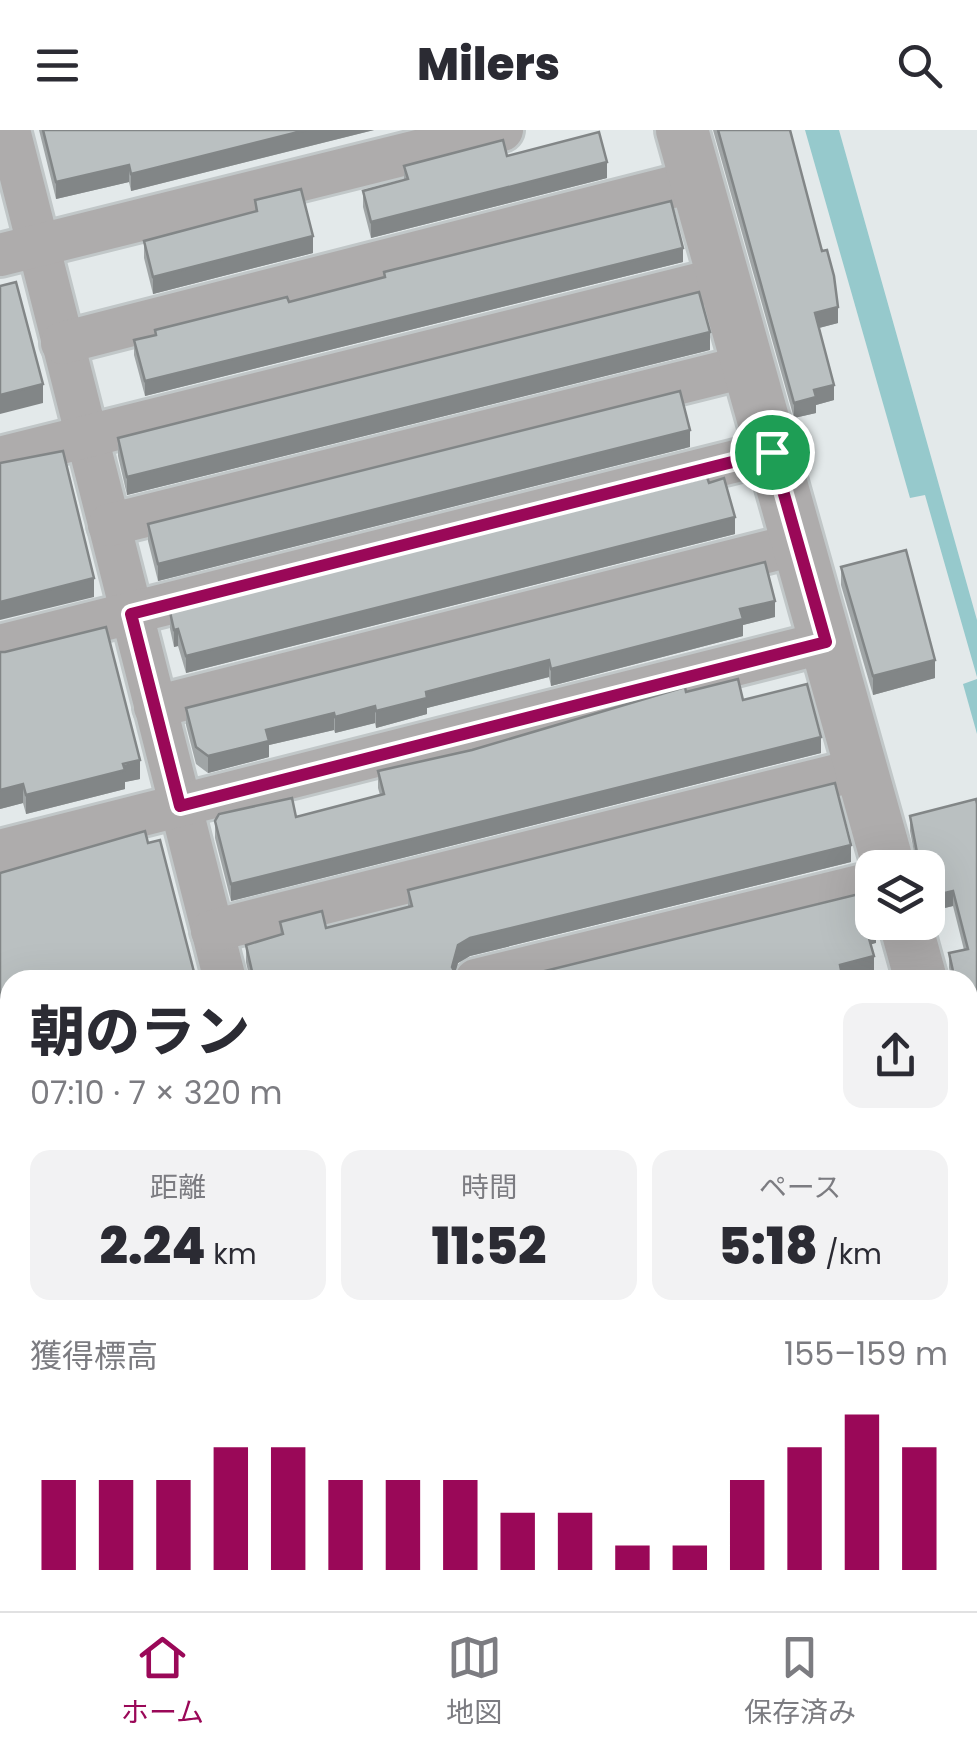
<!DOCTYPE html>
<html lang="ja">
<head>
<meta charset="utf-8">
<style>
  :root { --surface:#fff; --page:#f2f2f3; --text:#2b2b33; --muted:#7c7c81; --line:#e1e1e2; --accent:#9a0858 }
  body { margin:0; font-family:Poppins,"Noto Sans JP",sans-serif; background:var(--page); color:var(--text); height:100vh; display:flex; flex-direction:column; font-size:38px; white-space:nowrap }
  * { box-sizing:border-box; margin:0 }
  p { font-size:32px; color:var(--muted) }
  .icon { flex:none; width:55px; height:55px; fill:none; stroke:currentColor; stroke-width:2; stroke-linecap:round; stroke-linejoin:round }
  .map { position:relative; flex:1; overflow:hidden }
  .details { position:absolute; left:0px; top:840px; width:978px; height:642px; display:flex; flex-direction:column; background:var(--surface); border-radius:30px 30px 0 0; box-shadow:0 10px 40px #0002 }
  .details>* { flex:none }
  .tools { position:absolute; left:855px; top:720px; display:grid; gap:20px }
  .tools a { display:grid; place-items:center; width:90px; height:90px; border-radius:20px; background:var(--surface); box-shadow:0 10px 40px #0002; font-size:50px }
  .pin { position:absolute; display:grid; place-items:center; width:85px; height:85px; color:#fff; margin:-42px; border:5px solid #fff; border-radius:50%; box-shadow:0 2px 10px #0007 }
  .round { display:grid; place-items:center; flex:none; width:105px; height:105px; border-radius:20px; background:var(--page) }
  .overview { display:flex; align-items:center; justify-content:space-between; height:170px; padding:0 30px }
  h1 { font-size:55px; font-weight:800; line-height:75px }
  .metrics { display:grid; grid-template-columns:repeat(3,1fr); gap:15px; height:170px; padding:10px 30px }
  .metrics div { display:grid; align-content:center; border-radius:20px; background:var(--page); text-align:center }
  .metrics b { font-size:50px; font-weight:800 }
  .metrics small { font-size:28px; font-weight:400 }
  .metrics p { font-size:28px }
  .chart { height:280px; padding:20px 30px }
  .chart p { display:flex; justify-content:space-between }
  .chart svg { width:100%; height:180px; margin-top:10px; stroke:var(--accent); stroke-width:6 }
  header { display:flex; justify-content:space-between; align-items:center; height:130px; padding:0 30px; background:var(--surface); font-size:45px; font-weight:800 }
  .tabs { display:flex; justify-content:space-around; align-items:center; height:140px; border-top:2px solid var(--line); background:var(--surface); font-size:28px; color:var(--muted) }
  .tabs a { display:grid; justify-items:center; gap:5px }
  .tabs .active { color:var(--accent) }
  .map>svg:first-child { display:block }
  .green { fill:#96c9cc }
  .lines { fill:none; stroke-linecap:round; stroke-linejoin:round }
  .service-casing { stroke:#c1c7c8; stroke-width:25 }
  .minor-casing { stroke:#c1c7c8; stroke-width:48 }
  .tertiary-casing { stroke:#c1c7c8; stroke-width:58 }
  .service { stroke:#aeacac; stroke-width:20 }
  .minor { stroke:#aeacac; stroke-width:42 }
  .tertiary { stroke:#aeacac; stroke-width:52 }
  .wall { fill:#a0a5a6 }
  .shaded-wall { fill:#828687 }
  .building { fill:#bac0c1; stroke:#828687; stroke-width:2.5 }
  .route-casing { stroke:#fff; stroke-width:20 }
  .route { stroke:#9a0858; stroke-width:12 }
</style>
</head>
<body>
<header><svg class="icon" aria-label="menu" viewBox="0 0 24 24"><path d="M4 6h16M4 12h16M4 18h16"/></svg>Milers<svg class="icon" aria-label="search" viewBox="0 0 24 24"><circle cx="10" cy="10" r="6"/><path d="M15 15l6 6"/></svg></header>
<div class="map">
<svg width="977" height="1481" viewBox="0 0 977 1481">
  <rect width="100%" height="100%" fill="#e3e9ea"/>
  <g class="green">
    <path d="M805,0H839L977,490V547L925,365L910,368Z"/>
    <path d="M977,549V604L963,554Z"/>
  </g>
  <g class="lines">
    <g class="service-casing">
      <path id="service" d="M856,1481L890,1472"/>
    </g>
    <g class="minor-casing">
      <g id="minor">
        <path d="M9,0L225,850"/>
        <path d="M0,125L502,0"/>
        <path d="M62,213L696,51"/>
        <path d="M0,328L723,148"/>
        <path d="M109,395L748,236"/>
        <path d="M0,516L772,322"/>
        <path d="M155,577L798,414"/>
        <path d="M0,721L826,512"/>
        <path d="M212,801L861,639"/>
        <path d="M476,850L872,753"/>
        <path d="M0,933L10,931"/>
        <path d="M968,1087L977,1085"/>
        <path d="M0,1119L10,1117"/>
        <path d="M0,1333L10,1331"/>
        <path d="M385,1472L387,1481"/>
        <path d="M72,1481L105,1472"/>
      </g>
    </g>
    <g class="tertiary-casing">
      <g id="tertiary">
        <path d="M682,0L889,738"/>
        <path d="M905,792L921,850"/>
        <path d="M968,1016L977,1050"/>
      </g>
    </g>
    <use href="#service" class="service"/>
    <use href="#minor" class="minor"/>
    <use href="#tertiary" class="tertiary"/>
  </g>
  <g class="wall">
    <path d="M39,0H374L131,61L129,52L56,69Z"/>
    <path d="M713,0H790L838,193L819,198L834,270L816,275V283L794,288Z"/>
    <path d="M507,26L607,48L371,108L363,77V61L404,50V36Z"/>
    <path d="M255,70L313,123L153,164L144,128V111L255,82Z"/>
    <path d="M683,132L145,266L134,225V210L155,205V200L289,172L384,147V142Z"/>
    <path d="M710,220L127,365L118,326V308Z"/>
    <path d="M690,317L158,451L148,411V394Z"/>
    <path d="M709,353L735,404L186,543L178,516L174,517L170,499V482Z"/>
    <path d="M841,437L935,548L873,565L841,455Z"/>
    <path d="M775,487L743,495V506L551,556L549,547L427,578V584L376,598L375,593L335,603L334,600L269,615V627L208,643L196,634L186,595V578Z"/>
    <path d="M0,522L140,649L125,652V659L26,684L23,673L0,679Z"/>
    <path d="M686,562L743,570L821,623L231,771L215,708V691L296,687L380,665L378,658V641L472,620Z"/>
    <path d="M976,669L968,850H952L949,838V823L964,820L953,776L932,781L928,774V738H917L910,701V686Z"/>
    <path d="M851,732L470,826L458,833L455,843L459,850H250L246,832V815L280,805V792L326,798L408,777V760Z"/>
    <path d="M0,743L194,850H10V907L0,908Z"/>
    <path d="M10,936V1093L5,1092L0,1095V938Z"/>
  </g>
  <g class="shaded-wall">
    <path d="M306,0H374L131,61V44Z"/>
    <path d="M607,32V48L371,108V92Z"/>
    <path d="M129,35V52L56,69V52Z"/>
    <path d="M313,106V123L153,164V147Z"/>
    <path d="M683,118V132L145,266V251Z"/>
    <path d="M838,177V193L815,199V183Z"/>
    <path d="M710,202V220L127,365V347Z"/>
    <path d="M43,254V273L0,284V265Z"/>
    <path d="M834,255V270L816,275V283L794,288V273L814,260Z"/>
    <path d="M690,300V317L158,451V434Z"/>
    <path d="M735,387V404L186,543V526Z"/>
    <path d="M94,448V467L0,490V472Z"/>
    <path d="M775,471V487L743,495V506L551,556V539L740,479Z"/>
    <path d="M178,499V516L174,517V500Z"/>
    <path d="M549,530V547L427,578V584L376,598V581L426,562Z"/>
    <path d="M935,530V548L873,565V546Z"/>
    <path d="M375,576V593L335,603V587Z"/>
    <path d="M334,583V600L269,615V627L208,643V626L266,600Z"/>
    <path d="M821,607V623L231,771V754Z"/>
    <path d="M140,630V649L125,652V659L26,684V665Z"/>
    <path d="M23,654V673L0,679V660Z"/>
    <path d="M851,715V732L470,826L458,833L453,850L452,837L458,815L470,808Z"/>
    <path d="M953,761V776L932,781V766Z"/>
    <path d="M876,795V813L866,816V798Z"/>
    <path d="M874,826V844L851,850H840V835Z"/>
    <path d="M977,872V887L968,890V875Z"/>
    <path d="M5,889V906L0,908V891Z"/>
    <path d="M5,1075V1092L0,1095V1077Z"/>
    <path d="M10,1282V1300L0,1302V1285Z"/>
  </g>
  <g class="building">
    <path d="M43,0H306L131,44L129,35L56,52Z"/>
    <path d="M718,0H790L822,121L827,120L834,146L838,177L815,183L834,255L814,260L816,267L794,273Z"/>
    <path d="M599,2L607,32L371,92L363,61L408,49L404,36L503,10L507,26Z"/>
    <path d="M301,59L313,106L153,147L144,111L257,81L255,70Z"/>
    <path d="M671,71L683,118L145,251L134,210L156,205L155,200L287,167L289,172L385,147L384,142Z"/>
    <path d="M16,152L43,254L0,265V156Z"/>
    <path d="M699,162L710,202L127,347L118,308Z"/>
    <path d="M680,261L690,300L158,434L148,394Z"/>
    <path d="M63,321L94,448L0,472V333Z"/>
    <path d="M707,347L709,353L724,348L735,387L186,526L178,499L174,500L170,482Z"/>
    <path d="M906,420L935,530L873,546L841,437Z"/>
    <path d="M765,432L775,471L740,479L743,489L551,539L549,530L426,562L427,568L376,581L375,576L335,587L334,583L266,600L269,611L208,626L196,617L186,578Z"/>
    <path d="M106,497L140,630L123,634L125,640L26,665L23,654L0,660V522H5Z"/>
    <path d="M738,549L743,570L807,554L821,607L231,754L215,691L219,684L292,668L296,687L384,664L378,641L472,620L685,557L686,562Z"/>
    <path d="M835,653L851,715L470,808L458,815L452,837L459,850H254L246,815L283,804L280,792L322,781L326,798L412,776L408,760Z"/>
    <path d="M976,669L977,674V872L968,875V850H955L949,823L968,819L953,761L932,766L928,759V738H920L910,686Z"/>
    <path d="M145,701L148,713L160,710L194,842L189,850H10V889L0,891V743Z"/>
    <path d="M863,763L864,769L869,768L872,782V792H875L876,795L866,798L874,826L840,835L843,850H508Z"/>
    <path d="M10,936V1076L5,1075L0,1077V938Z"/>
    <path d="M10,1143V1282L0,1285V1145Z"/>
    <path d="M10,1353V1472H53L55,1477L72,1481H0V1355Z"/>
    <path d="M108,1472H265L267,1481H83Z"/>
  </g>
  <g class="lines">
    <g class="route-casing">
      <path id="route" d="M772,322L826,512L180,676L131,484Z"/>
    </g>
    <use href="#route" class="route"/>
  </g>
</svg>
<div class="tools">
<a><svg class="icon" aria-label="layers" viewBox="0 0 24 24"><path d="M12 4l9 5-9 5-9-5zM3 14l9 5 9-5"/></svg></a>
</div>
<div class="pin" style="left:772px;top:322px;background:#1e9e55"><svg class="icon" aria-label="arrive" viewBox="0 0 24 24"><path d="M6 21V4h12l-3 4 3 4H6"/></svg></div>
<section class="details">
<div class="overview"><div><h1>朝のラン</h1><p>07:10 · 7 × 320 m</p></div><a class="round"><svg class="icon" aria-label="share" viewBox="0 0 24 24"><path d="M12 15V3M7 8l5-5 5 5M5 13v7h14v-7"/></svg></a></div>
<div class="metrics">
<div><p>距離</p><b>2.24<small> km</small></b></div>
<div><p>時間</p><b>11:52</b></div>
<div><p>ペース</p><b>5:18<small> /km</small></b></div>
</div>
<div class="chart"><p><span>獲得標高</span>155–159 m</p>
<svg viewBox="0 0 160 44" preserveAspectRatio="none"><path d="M5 44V22M15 44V22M25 44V22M35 44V14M45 44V14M55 44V22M65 44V22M75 44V22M85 44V30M95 44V30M105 44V38M115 44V38M125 44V22M135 44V14M145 44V6M155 44V14"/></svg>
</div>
</section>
</div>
<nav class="tabs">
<a class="active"><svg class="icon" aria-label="home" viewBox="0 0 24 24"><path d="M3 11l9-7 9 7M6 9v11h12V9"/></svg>ホーム</a>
<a><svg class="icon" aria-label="map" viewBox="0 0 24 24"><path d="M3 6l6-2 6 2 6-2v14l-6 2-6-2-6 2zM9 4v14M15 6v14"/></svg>地図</a>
<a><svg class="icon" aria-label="saved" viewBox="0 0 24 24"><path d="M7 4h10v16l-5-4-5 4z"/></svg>保存済み</a>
</nav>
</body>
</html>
